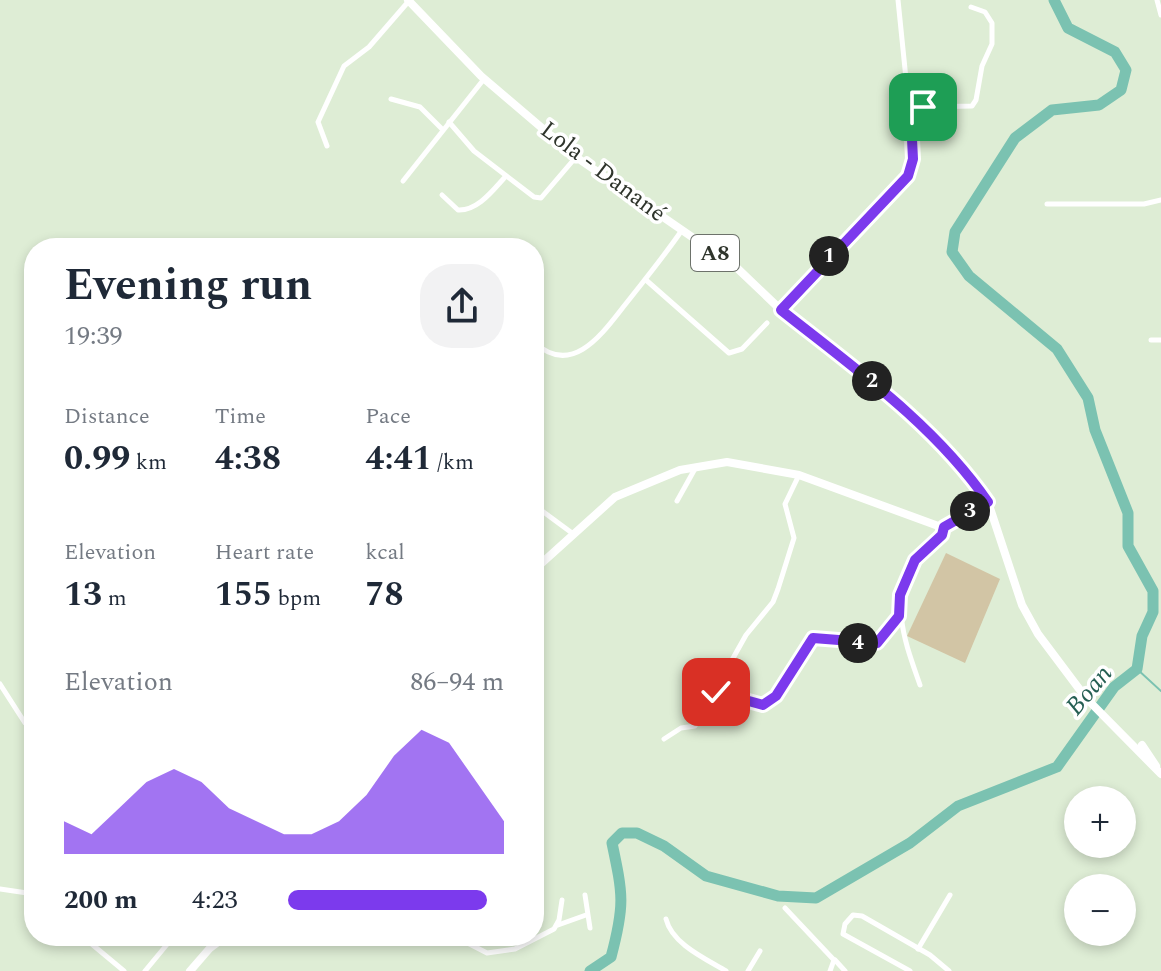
<!DOCTYPE html>
<html lang="en">
<head>
<meta charset="utf-8">
<style>
  :root { --surface:#fff; --page:#f2f2f3; --text:#1f2937; --muted:#747a83; --accent:#7c3aed }
  body { margin:0; font-family:Spectral,serif; background:var(--page); color:var(--text); height:100vh; display:flex; flex-direction:column; font-size:30px; white-space:nowrap }
  * { box-sizing:border-box; margin:0 }
  p { font-size:26px; color:var(--muted) }
  .icon { flex:none; width:44px; height:44px; fill:none; stroke:currentColor; stroke-width:2; stroke-linecap:round; stroke-linejoin:round }
  .map { position:relative; flex:1; overflow:hidden }
  .sheet { position:absolute; left:24px; top:238px; width:520px; height:708px; display:flex; flex-direction:column; background:var(--surface); border-radius:32px; box-shadow:0 4px 12px #0003 }
  .sheet>* { flex:none }
  .tools { position:absolute; left:1064px; top:786px; display:grid; gap:16px }
  .tools a { display:grid; place-items:center; width:72px; height:72px; border-radius:50%; background:var(--surface); box-shadow:0 4px 12px #0003; font-size:40px }
  .pin { position:absolute; display:grid; place-items:center; width:68px; height:68px; color:#fff; margin:-34px; border-radius:16px; box-shadow:0 4px 12px #0006 }
  .km { position:absolute; width:40px; height:40px; margin:-20px; border-radius:50%; background:#222; color:#fff; font-size:22px; line-height:40px; text-align:center }
  .round { display:grid; place-items:center; flex:none; width:84px; height:84px; border-radius:32px; background:var(--page) }
  .head { display:flex; align-items:center; justify-content:space-between; height:136px; padding:0 40px }
  h1 { font-size:44px; font-weight:700; line-height:60px }
  .figures { display:grid; grid-template-columns:repeat(3,1fr); gap:12px; height:136px; padding:8px 40px }
  .figures div { display:grid; align-content:center }
  .figures b { font-size:34px; font-weight:700 }
  .figures small { font-size:22px; font-weight:400 }
  .figures p { font-size:22px }
  .chart { height:224px; padding:16px 40px }
  .chart p { display:flex; justify-content:space-between }
  .chart svg { width:100%; height:144px; margin-top:8px; fill:var(--accent); opacity:.7 }
  ul { padding:0 40px; list-style:none; font-size:26px }
  li { display:grid; grid-template-columns:128px 96px 1fr; align-items:center; height:60px }
  li i { height:20px; border-radius:10px; background:var(--accent) }
  .map>svg:first-child { display:block }
  .garden { fill:#d2c5a5 }
  .lines { fill:none; stroke-linecap:round; stroke-linejoin:round }
  .stream { stroke:#7bc2b1; stroke-width:2 }
  .river { stroke:#7bc2b1; stroke-width:11 }
  .minor { stroke:#fff; stroke-width:5 }
  .primary { stroke:#fff; stroke-width:8 }
  .route-casing { stroke:#fff; stroke-width:16 }
  .route { stroke:#7c3aed; stroke-width:10 }
  .labels { text-anchor:middle; dominant-baseline:central; stroke-width:7; stroke-linejoin:round; paint-order:stroke }
  .shield { fill:#fff; stroke:#6d726b; stroke-width:2 }
  .shield-label { font-size:22px; font-weight:bold; fill:#2f352c }
  .street-label { font-size:24px; fill:#2f352c; stroke:#fff }
  .water-label { font-size:26px; font-style:italic; fill:#255f53; stroke:#fff }
</style>
</head>
<body>
<div class="map">
<svg width="1161" height="971" viewBox="0 0 1161 971">
  <rect width="100%" height="100%" fill="#deedd5"/>
  <path class="garden" d="M946,553L1000,579L965,663L907,636Z"/>
  <g class="lines">
    <path class="stream" d="M1137,669L1161,691"/>
    <path class="river" d="M590,971L611,957C625,905 623,895 612,843L622,833H637L664,846L706,876L778,896L816,898L910,843L958,806L1057,767L1114,687L1137,669L1142,636L1153,612V591L1128,546V513L1095,430L1088,398L1057,349L969,276L952,252L955,232L1015,138L1052,110L1099,105L1121,90L1126,70L1115,52L1068,28L1054,0"/>
    <g class="minor">
      <path d="M1157,0L1161,15"/>
      <path d="M391,99L420,107L442,129"/>
      <path d="M911,118L923,107L972,106L976,100L982,66L992,44V23L985,12L971,7"/>
      <path d="M449,122L474,151L534,197L541,198L576,157"/>
      <path d="M327,146L318,122L344,66L369,47L408,2"/>
      <path d="M403,181L484,79"/>
      <path d="M442,195L458,210C478,211 493,190 506,176"/>
      <path d="M1047,204H1144L1161,200"/>
      <path d="M646,280L729,353L742,349L767,323"/>
      <path d="M781,310L908,176L913,148L898,0"/>
      <path d="M1151,340H1161"/>
      <path d="M534,342C574,380 606,328 628,301C646,278 665,255 682,230"/>
      <path d="M677,501L696,467"/>
      <path d="M534,505L572,533"/>
      <path d="M0,684L25,723L34,725"/>
      <path d="M920,685C905,642 888,601 916,559C923,547 941,541 944,527"/>
      <path d="M716,692L763,705L776,696L813,638L872,644L877,643L899,616"/>
      <path d="M664,739L681,728L695,726L746,635L773,602L778,589L794,538L785,504L799,475"/>
      <path d="M0,889L34,894"/>
      <path d="M585,895L590,928"/>
      <path d="M785,908L834,960L830,971"/>
      <path d="M666,919C672,944 706,959 726,971"/>
      <path d="M558,925L586,915"/>
      <path d="M82,936L124,971"/>
      <path d="M454,936L487,953L515,949L554,929L559,920L562,900"/>
      <path d="M918,949L950,895"/>
      <path d="M835,960L845,971"/>
      <path d="M145,971L174,936"/>
      <path d="M748,971L760,951"/>
      <path d="M910,971L843,934L845,924L853,915L862,916L930,955L949,971"/>
    </g>
    <g class="primary">
      <path d="M408,0L481,76L576,157L737,268L781,310L889,395L935,440L988,502L1022,605L1038,634L1086,698L1161,774"/>
      <path d="M534,570L615,497L680,470L727,462L799,475L941,527L988,502"/>
      <path d="M1142,745L1156,766"/>
      <path d="M190,971L210,948L226,936"/>
    </g>
  </g>
  <g class="lines">
    <g class="route-casing">
      <path id="route" d="M716,692L763,705L776,696L813,638L877,643L899,616L900,595L915,560L942,535L944,527L988,502C934,424 854,368 781,310L908,176L913,159L911,119L923,107"/>
    </g>
    <use href="#route" class="route"/>
  </g>
  <g class="labels">
    <rect class="shield" x="691" y="235" width="48" height="36" rx="6"/>
    <g class="shield-label">
      <text x="715" y="253">A8</text>
    </g>
    <g class="street-label">
      <text transform="translate(603 172) rotate(37)">Lola - Danané</text>
    </g>
    <g class="water-label">
      <text transform="translate(1089 690) rotate(-50)">Boan</text>
    </g>
  </g>
</svg>
<div class="tools">
<a>+</a>
<a>−</a>
</div>
<div class="pin" style="left:923px;top:107px;background:#1e9e55"><svg class="icon" aria-label="arrive" viewBox="0 0 24 24"><path d="M6 21V4h12l-3 4 3 4H6"/></svg></div>
<div class="pin" style="left:716px;top:692px;background:#d93025"><svg class="icon" aria-label="check" viewBox="0 0 24 24"><path d="M5 12l5 5 9-10"/></svg></div>
<b class="km" style="left:829px;top:256px">1</b>
<b class="km" style="left:872px;top:381px">2</b>
<b class="km" style="left:970px;top:511px">3</b>
<b class="km" style="left:858px;top:643px">4</b>
<section class="sheet">
<div class="head"><div><h1>Evening run</h1><p>19:39</p></div><a class="round"><svg class="icon" aria-label="share" viewBox="0 0 24 24"><path d="M12 15V3M7 8l5-5 5 5M5 13v7h14v-7"/></svg></a></div>
<div class="figures">
<div><p>Distance</p><b>0.99<small> km</small></b></div>
<div><p>Time</p><b>4:38</b></div>
<div><p>Pace</p><b>4:41<small> /km</small></b></div>
</div>
<div class="figures">
<div><p>Elevation</p><b>13<small> m</small></b></div>
<div><p>Heart rate</p><b>155<small> bpm</small></b></div>
<div><p>kcal</p><b>78</b></div>
</div>
<div class="chart"><p><span>Elevation</span>86–94 m</p>
<svg viewBox="0 0 160 44" preserveAspectRatio="none"><path d="M0 44V34L10 38L20 30L30 22L40 18L50 22L60 30L70 34L80 38L90 38L100 34L110 26L120 14L130 6L140 10L150 22L160 34V44z"/></svg>
</div>
<ul>
<li><b>200 m</b>4:23<i style="width:92%"></i></li>
</ul>
</section>
</div>
</body>
</html>
